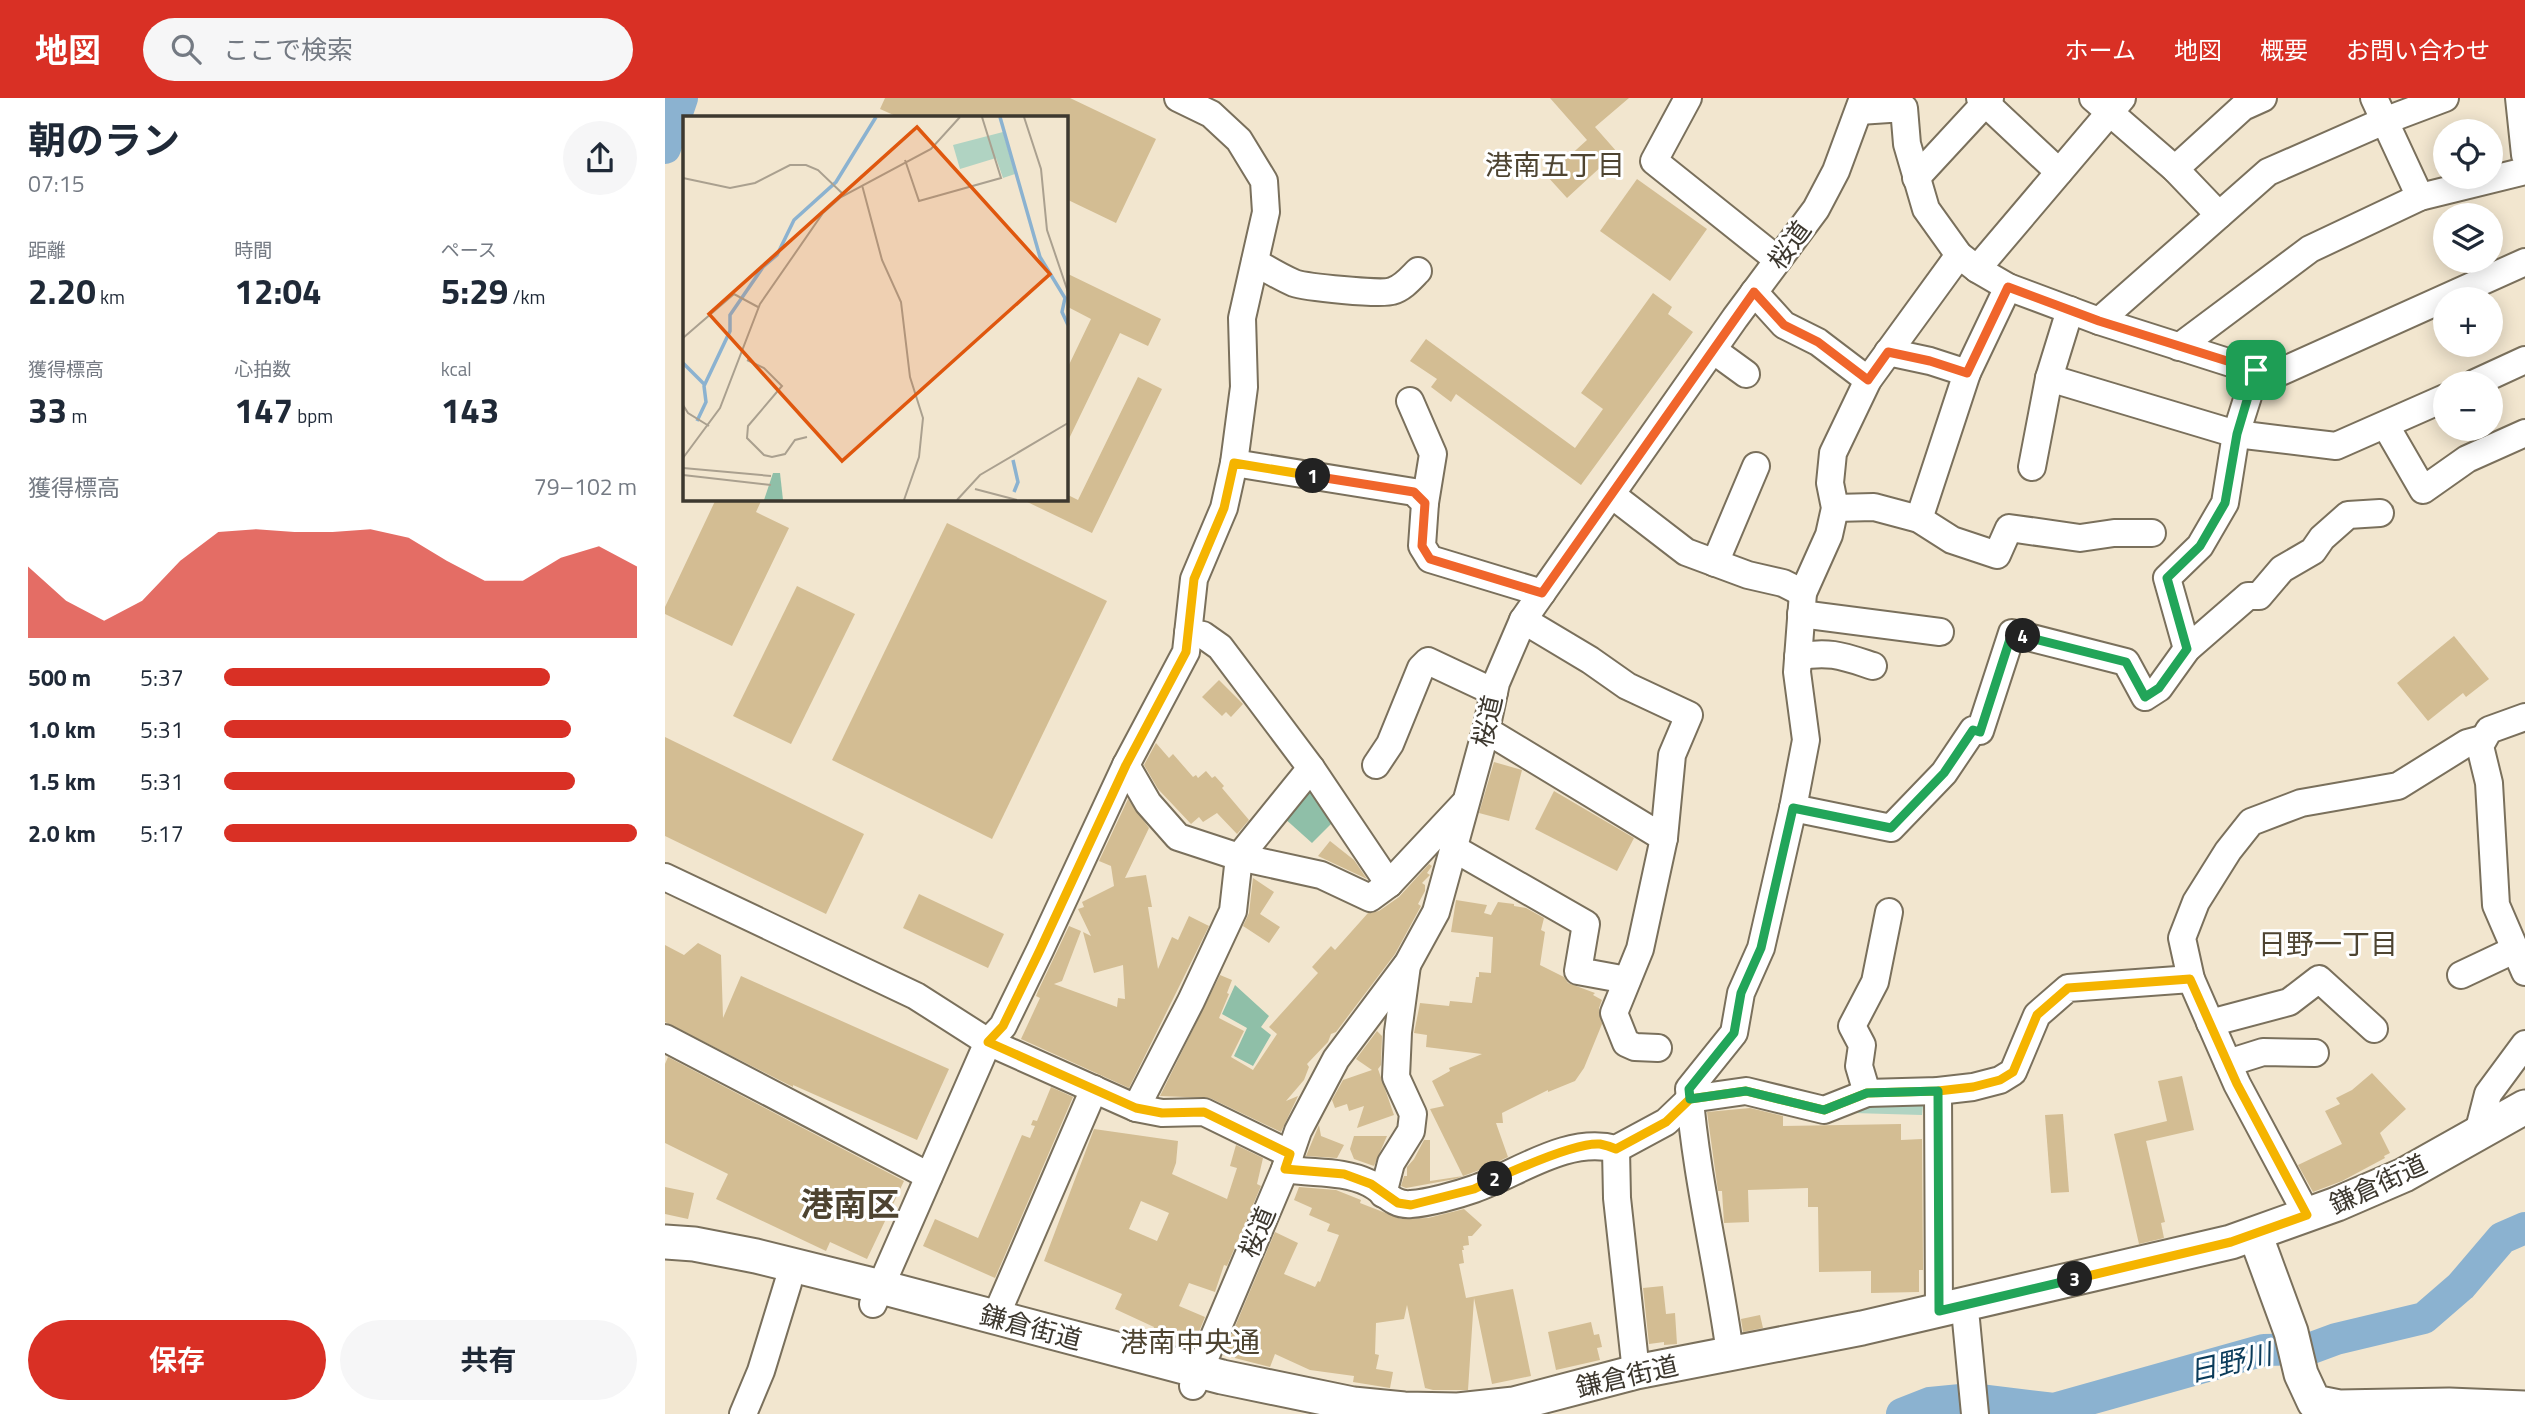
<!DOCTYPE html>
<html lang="ja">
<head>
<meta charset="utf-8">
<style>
  :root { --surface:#fff; --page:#f6f6f7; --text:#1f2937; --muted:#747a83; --accent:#d93025 }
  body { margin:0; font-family:"Titillium Web","Noto Sans JP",sans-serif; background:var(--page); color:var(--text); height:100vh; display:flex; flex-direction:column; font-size:26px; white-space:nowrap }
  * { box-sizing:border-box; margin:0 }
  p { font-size:23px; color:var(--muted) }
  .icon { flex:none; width:38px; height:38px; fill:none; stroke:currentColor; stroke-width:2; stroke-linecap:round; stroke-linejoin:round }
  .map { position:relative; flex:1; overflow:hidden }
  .sheet { display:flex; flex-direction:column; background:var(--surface); width:665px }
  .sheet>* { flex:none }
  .controls { position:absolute; left:1768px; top:21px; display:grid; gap:14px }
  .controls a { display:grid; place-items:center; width:70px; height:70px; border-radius:50%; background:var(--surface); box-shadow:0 4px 18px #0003; font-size:35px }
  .pin { position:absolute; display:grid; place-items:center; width:60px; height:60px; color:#fff; margin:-30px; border-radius:14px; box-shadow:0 4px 10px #0006 }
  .km { position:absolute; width:35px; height:35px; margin:-18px; border-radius:50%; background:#222; color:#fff; font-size:19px; line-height:35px; text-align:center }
  .round { display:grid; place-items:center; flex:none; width:74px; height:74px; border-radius:37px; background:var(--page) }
  .headline { display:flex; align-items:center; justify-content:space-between; height:119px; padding:0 28px }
  h1 { font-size:38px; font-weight:700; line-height:52px }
  .stats { display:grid; grid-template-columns:repeat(3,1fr); gap:10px; height:119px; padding:7px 28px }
  .stats div { display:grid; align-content:center }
  .stats b { font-size:35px; font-weight:700 }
  .stats small { font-size:19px; font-weight:400 }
  .stats p { font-size:19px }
  .chart { height:196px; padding:14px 28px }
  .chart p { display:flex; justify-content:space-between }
  .chart svg { width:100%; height:126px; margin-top:7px; fill:var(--accent); opacity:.7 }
  .cta { display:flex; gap:14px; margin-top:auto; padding:14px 28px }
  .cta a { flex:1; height:80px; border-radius:42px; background:var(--accent); color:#fff; font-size:28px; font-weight:700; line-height:80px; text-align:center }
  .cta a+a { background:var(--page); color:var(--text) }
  ul { padding:0 28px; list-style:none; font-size:23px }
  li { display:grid; grid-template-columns:112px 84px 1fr; align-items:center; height:52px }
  li i { height:18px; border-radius:9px; background:var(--accent) }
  header { display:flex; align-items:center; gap:42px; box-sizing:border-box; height:98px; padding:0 35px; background:var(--accent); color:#fff }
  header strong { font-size:33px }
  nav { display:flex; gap:38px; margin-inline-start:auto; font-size:24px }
  .search { width:490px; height:63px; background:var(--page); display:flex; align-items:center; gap:18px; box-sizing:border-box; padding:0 24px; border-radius:38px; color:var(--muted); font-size:26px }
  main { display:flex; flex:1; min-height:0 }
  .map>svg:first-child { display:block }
  .green { fill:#b0d3c2 }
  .forest { fill:#8fbfa8 }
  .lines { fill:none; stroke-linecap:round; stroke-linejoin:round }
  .river { stroke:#8bb2d0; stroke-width:32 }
  .building { fill:#d3bd93; fill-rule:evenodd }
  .minor-casing { stroke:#7a705c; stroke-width:30 }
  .major-casing { stroke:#7a705c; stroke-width:37 }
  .minor { stroke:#fff; stroke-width:26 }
  .major { stroke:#fff; stroke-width:33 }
  .split-1-casing { stroke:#fff; stroke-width:14 }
  .split-2-casing { stroke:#fff; stroke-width:14 }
  .split-3-casing { stroke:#fff; stroke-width:14 }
  .split-4-casing { stroke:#fff; stroke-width:14 }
  .split-5-casing { stroke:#fff; stroke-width:14 }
  .split-1 { stroke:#f0652b; stroke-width:9 }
  .split-2 { stroke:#f5b400; stroke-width:9 }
  .split-3 { stroke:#f5b400; stroke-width:9 }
  .split-4 { stroke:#22a559; stroke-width:9 }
  .split-5 { stroke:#22a559; stroke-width:9 }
  .labels { text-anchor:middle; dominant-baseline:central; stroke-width:6; stroke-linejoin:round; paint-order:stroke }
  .street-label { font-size:26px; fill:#3d382f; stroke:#fff }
  .neighbourhood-label { font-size:28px; fill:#4e4431; stroke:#fff }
  .water-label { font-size:28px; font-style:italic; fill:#0a3b5a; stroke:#fff }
  .district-label { font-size:33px; font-weight:bold; fill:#4e4431; stroke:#fff }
  .inset-river { fill:none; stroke:#8bb2d0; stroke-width:3.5 }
  .inset-road { fill:none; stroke:#aaa08f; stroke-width:2 }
  .view { fill:#df570e; fill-opacity:0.15; stroke:#df570e; stroke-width:3.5 }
  .inset-edge { fill:none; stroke:#3d382f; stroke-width:3.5 }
</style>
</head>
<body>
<header>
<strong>地図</strong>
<div class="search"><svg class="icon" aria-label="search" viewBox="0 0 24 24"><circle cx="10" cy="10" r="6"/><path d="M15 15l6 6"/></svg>ここで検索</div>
<nav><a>ホーム</a><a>地図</a><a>概要</a><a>お問い合わせ</a></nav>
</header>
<main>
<section class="sheet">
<div class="headline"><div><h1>朝のラン</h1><p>07:15</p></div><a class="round"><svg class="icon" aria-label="share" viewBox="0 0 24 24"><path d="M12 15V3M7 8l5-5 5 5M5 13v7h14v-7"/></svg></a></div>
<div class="stats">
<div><p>距離</p><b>2.20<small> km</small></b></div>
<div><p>時間</p><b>12:04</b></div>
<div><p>ペース</p><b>5:29<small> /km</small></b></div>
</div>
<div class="stats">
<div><p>獲得標高</p><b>33<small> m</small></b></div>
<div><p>心拍数</p><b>147<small> bpm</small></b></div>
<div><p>kcal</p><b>143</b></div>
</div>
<div class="chart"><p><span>獲得標高</span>79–102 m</p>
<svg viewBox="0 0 160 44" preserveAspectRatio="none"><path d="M0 44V19L10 31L20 38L30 31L40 17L50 7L60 6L70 7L80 7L90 6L100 9L110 17L120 24L130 24L140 16L150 12L160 19V44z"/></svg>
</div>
<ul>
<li><b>500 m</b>5:37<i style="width:79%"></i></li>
<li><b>1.0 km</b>5:31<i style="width:84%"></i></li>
<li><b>1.5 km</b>5:31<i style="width:85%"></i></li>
<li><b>2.0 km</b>5:17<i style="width:100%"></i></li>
</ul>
<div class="cta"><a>保存</a><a>共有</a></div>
</section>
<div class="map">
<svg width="1860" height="1316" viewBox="0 0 1860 1316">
  <rect width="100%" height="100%" fill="#f2e6cf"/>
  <path class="green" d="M1259,997L1257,1017L1188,1015L1205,1002Z"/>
  <g class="forest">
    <path d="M644,684L670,722L647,745L618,719Z"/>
    <path d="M570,887L604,918L596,929L606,937L588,968L569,958L582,930L557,916Z"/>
  </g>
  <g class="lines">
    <g class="river">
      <path d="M0,50L17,0"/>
      <path d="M1237,1316L1265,1305L1306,1301L1389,1311L1599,1252L1644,1251L1671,1241L1759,1220L1796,1188L1837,1140L1860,1130"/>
    </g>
  </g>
  <g class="building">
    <path d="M220,0H405L491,41L451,125L401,101V19H233L215,11Z"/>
    <path d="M885,0H964L930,29L952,54L902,100L882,78L922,42Z"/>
    <path d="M972,81L1042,131L1005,183L935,133Z"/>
    <path d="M401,175L496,221L483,248L455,235L401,347V273L426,221L401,208Z"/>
    <path d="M988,195L1007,209L1003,216L1028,234L916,387L791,296L786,304L766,289L772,281L745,263L761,241L910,350L938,311L916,295Z"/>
    <path d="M473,279L497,291L427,435L356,401H401V396L413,402Z"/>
    <path d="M51,401H97L91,414L124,430L67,548L0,516V509Z"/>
    <path d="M282,425L442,503L327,741L167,662Z"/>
    <path d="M132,488L190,516L126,646L68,618Z"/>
    <path d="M1789,538L1824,581L1801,599L1798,595L1763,623L1732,585Z"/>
    <path d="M554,582L578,606L566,619L561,614L557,618L537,599Z"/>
    <path d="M0,639L199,736L161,816L0,738Z"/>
    <path d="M491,645L504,660L508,656L528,679L531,677L533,680L541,673L547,680L550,678L559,688L557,690L584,722L572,736L552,715L538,724L534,719L526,726L493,691L479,667Z"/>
    <path d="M829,664L857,672L844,723L814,715Z"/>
    <path d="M889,693L969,740L952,773L870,731Z"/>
    <path d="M463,701L484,730L460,780L481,777L487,809H483L493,871L507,839L513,842L524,818L544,828L464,990L356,941L375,900L371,898L373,893L404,828L416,833L397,883L389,886L452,909L453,900L460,901L458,867L429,875L418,834L426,838L413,811L419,809L417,804L449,788L446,768L434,763Z"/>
    <path d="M665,743L689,762L702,781L653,758Z"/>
    <path d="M764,766L767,768L762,775L765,777L757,785L760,787V793L753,806L756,808L730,856L671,934L666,936L663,944L642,966L644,969L639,982L621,1003L633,998L616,1034L545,1000L495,998L555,877L567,882L562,895L564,896L554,920L579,933L566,959L588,972L612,936L604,929L653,875L647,869L666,848L670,852L703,815L714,813L734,799Z"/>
    <path d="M588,780L609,794L595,816L615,829L604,845L578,828L584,815Z"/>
    <path d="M254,796L339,836L323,870L238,830Z"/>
    <path d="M791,802L822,807L819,815L826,817L833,804L849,806V808L861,810L879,820L876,832L880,834L875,867L899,879L903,885L930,895L928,897L937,902L934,910L937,926L919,970L910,983L883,994V992L837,1015L838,1025H831L843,1059L820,1070L790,1081L741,1090L736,1088L739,1078H742V1069L749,1061L759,1042H765V1083L798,1078L765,1011L779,1008L767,983L785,973L784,970L817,956L761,949L762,937L749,935L755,905L784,908L785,903L807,905L811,879H814V874L826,875L828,839L786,834Z"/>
    <path d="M33,845L56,857L58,920L76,878L284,971L252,1042L128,987V989L0,924V847L19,857Z"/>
    <path d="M712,933L717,938L716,967L713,971L729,1017L692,1030L699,1008L684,1013L682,1006L670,1010L667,1002L678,982L707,972L691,961Z"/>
    <path d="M3,959L239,1083L202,1161L165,1144L161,1153L51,1101L63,1076L0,1045V966Z"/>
    <path d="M1707,975L1741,1011L1715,1035L1725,1055L1719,1058L1720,1060L1677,1083L1648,1094L1633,1067L1677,1046L1660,1013L1675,1006L1671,1000L1687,992Z"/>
    <path d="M1517,978L1529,1032L1481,1043L1500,1124L1496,1125L1499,1140L1474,1146L1449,1036L1502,1023L1493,983Z"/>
    <path d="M386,989L408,999L330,1180L258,1148L270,1121L313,1140L357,1037L365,1040L370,1028L366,1027L368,1022L372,1023Z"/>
    <path d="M1085,1010L1118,1018V1028L1236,1026V1042L1257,1041L1258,1172H1254V1194L1206,1195V1173L1154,1174L1153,1109H1143V1090L1083,1092L1084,1124L1059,1125L1057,1093H1053L1042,1014Z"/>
    <path d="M1398,1016L1404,1094L1386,1095L1380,1017Z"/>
    <path d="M654,1027L656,1038L679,1047L672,1060L641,1058Z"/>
    <path d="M429,1031L513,1043L511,1065L507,1076L562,1101L572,1070L565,1068L571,1047L598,1060L592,1086L596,1088L562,1168L559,1167L550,1194L524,1185L514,1208L540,1219L527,1251L504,1245L505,1239L486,1238L489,1229L450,1211L457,1196L379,1163ZM476,1103L504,1115L492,1143L464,1131Z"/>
    <path d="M689,1038H722L709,1068L689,1061L685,1051Z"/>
    <path d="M0,1089L29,1095L23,1121L0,1116Z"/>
    <path d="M634,1089L671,1092L696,1102L695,1105L736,1121L763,1120L799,1111L817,1127L807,1138H803L804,1147L798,1148L799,1152H797L799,1165L794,1166L801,1200L848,1191L866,1278L827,1286L809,1200L803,1292H768L760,1290L742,1207L739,1221L711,1225L710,1256L714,1257L711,1271L728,1274L725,1290L688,1284L689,1278L645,1272L610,1256L605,1269L558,1257L610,1134L633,1145L619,1176L650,1189L653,1183L655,1184L674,1137L662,1133L665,1126L644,1117L647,1110L629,1102Z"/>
    <path d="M998,1188L1001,1216L1010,1215L1012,1246L999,1247V1244L984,1246L978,1190Z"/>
    <path d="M1095,1217L1098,1230L1078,1234L1076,1221Z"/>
    <path d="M926,1224L929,1237L934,1236L937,1249L932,1250L935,1262L891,1272L883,1234Z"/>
  </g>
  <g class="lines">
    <g class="minor-casing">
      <g id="minor">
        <path d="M1023,0L989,63L1113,162"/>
        <path d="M1315,0L1394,74"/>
        <path d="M1428,0L1510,71L1554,117"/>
        <path d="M1709,0L1755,99"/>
        <path d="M1854,0L1860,57"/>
        <path d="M1194,13L1239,10L1242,46L1261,111L1294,157L1312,171L1343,189L1434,223L1591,273L1611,276L1860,164"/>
        <path d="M1510,71L1578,9L1598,0"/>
        <path d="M1251,80L1325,0"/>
        <path d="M590,164C602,171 615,179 629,185C640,189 716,197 727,193C738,190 746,180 753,173"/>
        <path d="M1312,171L1457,0"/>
        <path d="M1089,194L1119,227L1153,244L1203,282"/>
        <path d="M1434,223L1603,74L1719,23L1780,0"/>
        <path d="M1514,249L1645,151L1755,99L1860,73"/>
        <path d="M1048,252L1081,276"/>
        <path d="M1223,254L1265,263L1302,275"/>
        <path d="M1384,280L1571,336L1671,348L1780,300"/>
        <path d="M1810,285L1860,262"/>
        <path d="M745,303L768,356L760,405"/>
        <path d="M1721,328L1758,392L1802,361L1860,335"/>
        <path d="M569,365L749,394L760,405L757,448L765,461L877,495"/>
        <path d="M1367,369L1384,280L1405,212"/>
        <path d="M947,397L1021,454L1083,477L1118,485L1138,495"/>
        <path d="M1170,410L1209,409L1254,421L1287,442L1332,457L1344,430L1415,440L1449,435H1487"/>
        <path d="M1254,421L1302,275L1343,189"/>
        <path d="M1050,465L1091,368"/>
        <path d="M1136,516L1275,534"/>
        <path d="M858,522L925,562L962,588L1024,617L1007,657L999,740L975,851L949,915L961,945L970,949L993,950"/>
        <path d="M523,535L538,537L555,549L646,670L724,786"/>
        <path d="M1522,551L1502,480L1535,448L1560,405L1571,336L1591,273"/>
        <path d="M1133,559C1164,552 1180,559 1208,568"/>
        <path d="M1860,619L1824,632L1815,648L1824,685L1831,807L1860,874"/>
        <path d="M821,632L999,740"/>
        <path d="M461,667L483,705L513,739L574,759L656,777L705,800L724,786L798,707"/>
        <path d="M711,667L725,646L756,570L763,563L829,594"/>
        <path d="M1128,710L1226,730L1279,675L1308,632L1315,633L1347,535L1461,564L1480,599L1494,590L1522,551L1583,498H1594L1617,471L1648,453L1657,440L1683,417L1715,415"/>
        <path d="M788,750L921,826L913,873L962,882"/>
        <path d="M0,779L251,898L323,944L471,1010L497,1015L539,1014L625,1056"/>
        <path d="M1796,877L1849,852"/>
        <path d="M1545,925L1624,904L1654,881L1709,931"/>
        <path d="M0,940L264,1078"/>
        <path d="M1563,965L1598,954L1650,955"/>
        <path d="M1273,993L1274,1213"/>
        <path d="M1202,995L1194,968L1197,947L1187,928L1210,884L1224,814"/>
        <path d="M471,1010L526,903L568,813L574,759L646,670"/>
        <path d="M1813,1035L1823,996L1860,946"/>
        <path d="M951,1051L952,1100L971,1274"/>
        <path d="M620,1071C648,1076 677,1072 704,1085C719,1092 727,1108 746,1106C763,1105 792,1097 809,1091C854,1075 902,1038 951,1051L1001,1024L1025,1001L1081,993L1159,1012L1202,995L1273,993L1308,989L1335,982L1348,974L1372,917L1403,890L1526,881"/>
        <path d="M718,1096L726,1065L746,1033L748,1016L731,979L733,934L742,867"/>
        <path d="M1642,1117L1572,986L1526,881L1517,840L1531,804L1563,753L1586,724L1636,705L1733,688L1802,645L1817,641"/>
        <path d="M208,1206L323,944L338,928L375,852L461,667L521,554L529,481L559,410L569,365L579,289L577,220L601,114L599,83L574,42L546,16L513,0"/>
        <path d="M330,1220L429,991"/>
        <path d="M1301,1222L1310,1316"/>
        <path d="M1065,1255C1053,1167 1031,1080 1024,991L1069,935L1076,895L1096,850L1128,710L1141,642L1132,574L1137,508L1138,495L1164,437L1170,410L1165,385L1168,355L1203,282L1294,157"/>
        <path d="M528,1288L620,1071L633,1033L671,961L743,865L771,814L821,632L831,585L858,522L1070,220L1151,111L1171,73L1198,0"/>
        <path d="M78,1316L96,1273L123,1185"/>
      </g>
    </g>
    <g class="major-casing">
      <g id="major">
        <path d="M1590,1136L1626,1234L1636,1276L1649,1304L1674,1309L1784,1307L1860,1310"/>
        <path d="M0,1144L29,1146L91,1158L216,1189L557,1279L688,1306L739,1311L793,1312L849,1306L971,1274L1197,1230L1566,1144L1672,1106L1739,1077L1860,1009"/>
      </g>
    </g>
    <use href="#minor" class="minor"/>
    <use href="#major" class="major"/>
  </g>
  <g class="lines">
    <g class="split-1-casing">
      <path id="split-1" d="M648,378L749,394L760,405L757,448L765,461L877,495L1089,194L1119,227L1153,244L1203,282L1223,254L1265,263L1302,275L1343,189L1434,223L1591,272"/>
    </g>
    <g class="split-2-casing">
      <path id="split-2" d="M648,378L569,365L559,410L529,481L521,554L461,667L375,852L338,928L323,944L471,1010L497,1015L539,1014L625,1056L620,1071L679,1076L706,1086L733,1105L746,1107L809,1091L830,1081"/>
    </g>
    <g class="split-3-casing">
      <path id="split-3" d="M830,1081C852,1071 911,1044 935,1046C940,1047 946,1049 951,1051L1001,1024L1025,1001L1081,993L1159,1012L1202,995L1273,993L1308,989L1335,982L1348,974L1372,917L1403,890L1525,881L1572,986L1642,1117L1566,1144L1410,1181"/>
    </g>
    <g class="split-4-casing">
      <path id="split-4" d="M1358,538L1347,535L1315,634L1308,632L1279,675L1226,730L1128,710L1096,850L1076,895L1069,935L1024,991L1025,1001L1081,993L1159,1012L1202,995L1273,993L1274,1213L1410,1181"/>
    </g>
    <g class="split-5-casing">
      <path id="split-5" d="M1358,538L1461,564L1480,599L1494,590L1522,551L1502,480L1535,448L1560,405L1572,336L1591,272"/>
    </g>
    <use href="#split-1" class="split-1"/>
    <use href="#split-2" class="split-2"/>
    <use href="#split-3" class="split-3"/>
    <use href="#split-4" class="split-4"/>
    <use href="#split-5" class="split-5"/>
  </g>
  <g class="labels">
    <g class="street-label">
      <text transform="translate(1124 147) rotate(-54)">桜道</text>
      <text transform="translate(822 623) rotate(-77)">桜道</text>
      <text transform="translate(1713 1086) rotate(-25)">鎌倉街道</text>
      <text transform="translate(592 1134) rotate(-67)">桜道</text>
      <text transform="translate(366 1229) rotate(15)">鎌倉街道</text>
      <text transform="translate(962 1278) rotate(-13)">鎌倉街道</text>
    </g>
    <g class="neighbourhood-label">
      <text x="890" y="66">港南五丁目</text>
      <text x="1663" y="845">日野一丁目</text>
      <text x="525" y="1243">港南中央通</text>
    </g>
    <g class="water-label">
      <text transform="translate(1565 1264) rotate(-13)">日野川</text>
    </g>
    <g class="district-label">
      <text x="185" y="1106">港南区</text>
    </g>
  </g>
  <g transform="translate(18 18)">
    <rect width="385" height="385" fill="#f2e6cf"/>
    <path d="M320,16L332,58L320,62L313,42L277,53L270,29Z" fill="#b0d3c2"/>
    <path d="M90,357H97L100,384H81Z" fill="#8fbfa8"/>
    <path class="inset-river" d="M317,1L357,141L382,182L379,196L385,209M0,247L22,269M14,305L23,286L21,270L47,215V199L80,151L94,139L111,104L153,66L193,1M330,344L335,366L331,376"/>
    <path class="inset-road" d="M341,1L358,53L364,114L385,176M222,44L236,85L318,62L299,1M0,62L47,72L72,67L107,49H123L135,54L161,79M179,69L199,144L218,186L227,261L240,302L236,341L221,384M0,222L51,178L75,191M64,244L81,252L99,270L65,310L64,322L81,339L89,341L102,338L112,324L124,321M0,289L5,297L26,310M0,342L37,292L77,188L140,97L158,81L248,33L277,1M0,352L88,360M0,359L88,369M292,373L334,384M274,384L297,359L385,307"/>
    <path class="view" d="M234,11L367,158L159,345L26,198Z"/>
    <rect width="385" height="385" class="inset-edge"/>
  </g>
</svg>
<div class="controls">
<a><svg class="icon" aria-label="locate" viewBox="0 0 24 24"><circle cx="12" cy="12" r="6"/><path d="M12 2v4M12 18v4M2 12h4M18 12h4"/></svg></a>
<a><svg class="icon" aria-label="layers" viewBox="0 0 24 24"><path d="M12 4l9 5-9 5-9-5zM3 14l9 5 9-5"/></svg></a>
<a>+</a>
<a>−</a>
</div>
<div class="pin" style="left:1591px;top:272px;background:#1e9e55"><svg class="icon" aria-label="arrive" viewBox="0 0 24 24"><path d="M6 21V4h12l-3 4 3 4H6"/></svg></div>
<b class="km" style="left:648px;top:378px">1</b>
<b class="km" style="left:830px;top:1081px">2</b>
<b class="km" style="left:1410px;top:1181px">3</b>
<b class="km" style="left:1358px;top:538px">4</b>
</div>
</main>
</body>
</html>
